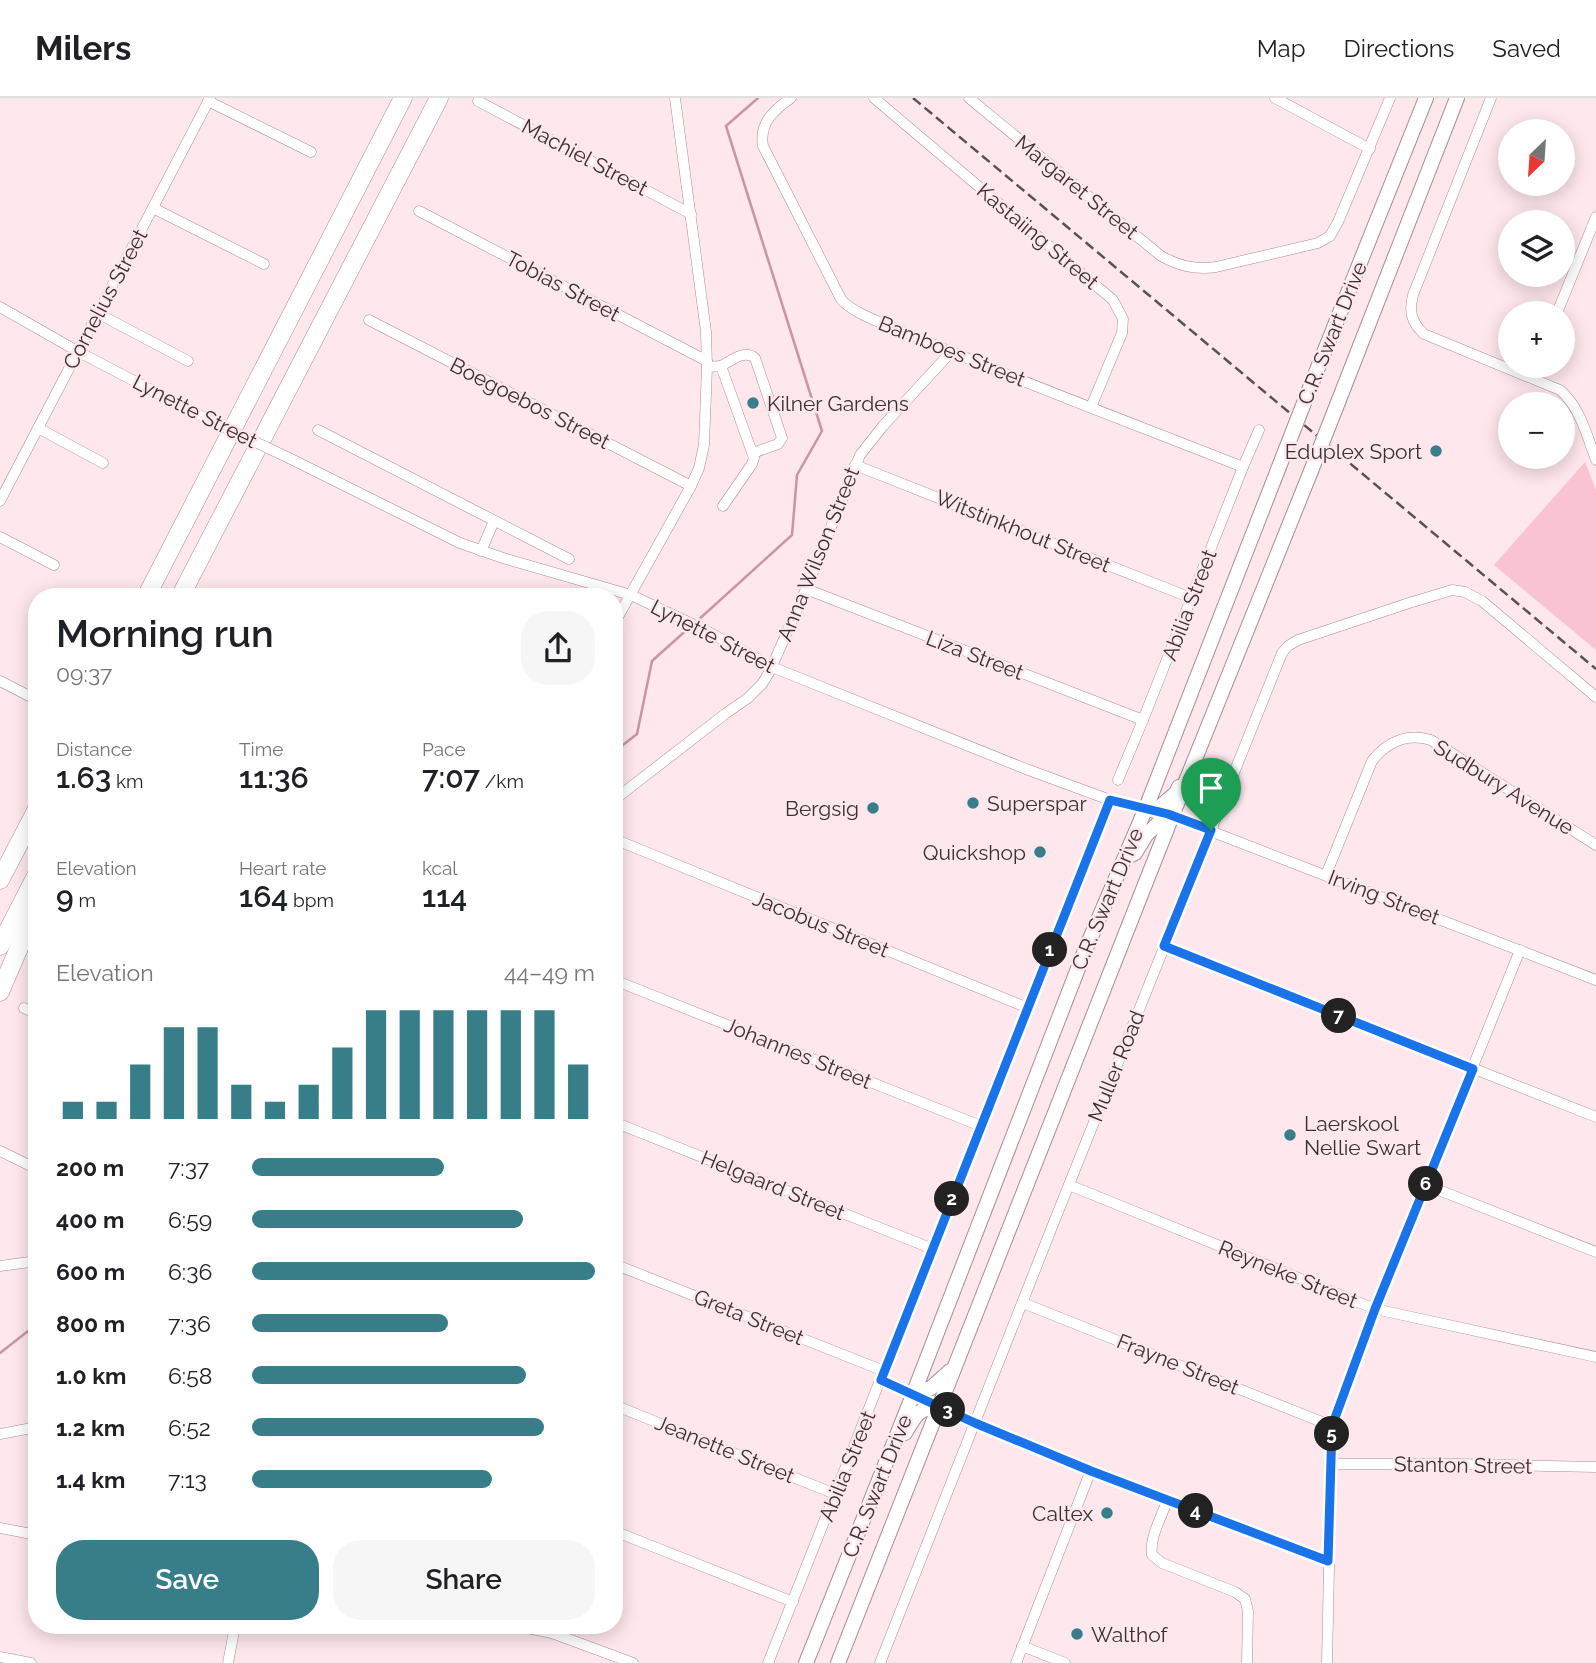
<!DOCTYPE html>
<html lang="en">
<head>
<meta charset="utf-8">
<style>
  :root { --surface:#fff; --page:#f6f6f6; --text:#202124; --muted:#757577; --line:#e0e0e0; --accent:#387e89 }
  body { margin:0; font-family:Raleway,sans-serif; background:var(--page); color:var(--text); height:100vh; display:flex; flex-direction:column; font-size:26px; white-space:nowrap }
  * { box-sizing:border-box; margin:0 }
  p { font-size:23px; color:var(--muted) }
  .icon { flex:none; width:38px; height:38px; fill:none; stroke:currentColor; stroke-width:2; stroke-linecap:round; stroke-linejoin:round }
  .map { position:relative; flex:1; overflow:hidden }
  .side { position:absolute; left:28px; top:490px; width:595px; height:1046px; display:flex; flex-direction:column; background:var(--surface); border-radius:28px; box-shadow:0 4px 18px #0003 }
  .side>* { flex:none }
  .needle { width:46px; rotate:205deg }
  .fabs { position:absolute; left:1498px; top:21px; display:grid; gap:14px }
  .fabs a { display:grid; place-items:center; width:77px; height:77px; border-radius:50%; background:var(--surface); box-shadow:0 4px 18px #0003; font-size:35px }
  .pin { position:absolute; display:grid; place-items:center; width:60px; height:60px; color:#fff; margin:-72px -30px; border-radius:50% 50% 50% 0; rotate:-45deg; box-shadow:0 0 7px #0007 }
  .pin .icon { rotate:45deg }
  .km { position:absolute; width:35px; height:35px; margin:-18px; border-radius:50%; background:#222; color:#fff; font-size:19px; line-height:35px; text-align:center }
  .round { display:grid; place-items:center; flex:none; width:74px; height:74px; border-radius:28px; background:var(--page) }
  .summary { display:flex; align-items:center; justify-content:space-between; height:119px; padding:0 28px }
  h1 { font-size:38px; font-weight:600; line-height:52px }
  .figures { display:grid; grid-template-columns:repeat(3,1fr); gap:10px; height:119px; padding:7px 28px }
  .figures div { display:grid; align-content:center }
  .figures b { font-size:30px; font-weight:600 }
  .figures small { font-size:19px; font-weight:400 }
  .figures p { font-size:19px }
  .chart { height:196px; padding:14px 28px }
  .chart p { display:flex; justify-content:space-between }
  .chart svg { width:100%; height:126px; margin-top:7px; stroke:var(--accent); stroke-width:6 }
  .primary-button { display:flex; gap:14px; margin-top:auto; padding:14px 28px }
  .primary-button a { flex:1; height:80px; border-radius:28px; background:var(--accent); color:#fff; font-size:28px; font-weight:600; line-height:80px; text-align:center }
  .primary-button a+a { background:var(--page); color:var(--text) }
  ul { padding:0 28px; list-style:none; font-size:23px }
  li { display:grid; grid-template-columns:112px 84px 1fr; align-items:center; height:52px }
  li i { height:18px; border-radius:9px; background:var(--accent) }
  header { display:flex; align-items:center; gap:42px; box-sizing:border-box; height:98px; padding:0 35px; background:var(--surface); border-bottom:2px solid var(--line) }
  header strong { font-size:33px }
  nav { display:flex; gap:38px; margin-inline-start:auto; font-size:24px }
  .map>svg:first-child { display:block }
  .park { fill:#f9c3d2 }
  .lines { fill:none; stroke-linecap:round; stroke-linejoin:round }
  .stream { stroke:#c995a4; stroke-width:2.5 }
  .street-casing { stroke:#a78d95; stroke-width:11 }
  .secondary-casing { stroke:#a78d95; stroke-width:16 }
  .highway-casing { stroke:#a78d95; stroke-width:19 }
  .street { stroke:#fff; stroke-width:10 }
  .secondary { stroke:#fff; stroke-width:14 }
  .highway { stroke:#fff; stroke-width:18 }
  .rail { stroke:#5d5054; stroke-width:2.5; stroke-dasharray:10 5; stroke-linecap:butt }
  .street-bridge-casing { stroke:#a78d95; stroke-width:11; stroke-linecap:butt }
  .secondary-bridge-casing { stroke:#a78d95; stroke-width:16; stroke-linecap:butt }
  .street-bridge { stroke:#fff; stroke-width:10 }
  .secondary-bridge { stroke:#fff; stroke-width:14 }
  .route-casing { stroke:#fff; stroke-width:14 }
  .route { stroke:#1a73e8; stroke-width:9 }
  .poi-dot { fill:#387e89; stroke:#fee7ed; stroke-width:2.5 }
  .labels { text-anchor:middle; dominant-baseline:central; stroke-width:5; stroke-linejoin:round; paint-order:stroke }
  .street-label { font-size:21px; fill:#3b3034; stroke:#fee7ed }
  .poi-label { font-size:21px; fill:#3b3034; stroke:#fee7ed; text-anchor:start }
</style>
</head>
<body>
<header>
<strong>Milers</strong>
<nav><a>Map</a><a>Directions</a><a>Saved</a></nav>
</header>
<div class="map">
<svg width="1596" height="1565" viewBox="0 0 1596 1565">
  <rect width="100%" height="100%" fill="#fee7ed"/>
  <path class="park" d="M1585,364L1596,392V552L1494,467Z"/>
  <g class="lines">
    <g class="stream">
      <path d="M696,524L792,437L797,377L822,333L726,28L758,0"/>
      <path d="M614,654L637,636L652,563L691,528"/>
      <path d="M0,1255L37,1226"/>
    </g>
    <g class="street-casing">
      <g id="street">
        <path d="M791,0C774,12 759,25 763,48L841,201C853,217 897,230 916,239C1024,285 1134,326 1243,369"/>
        <path d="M874,0L1113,202L1123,221L1122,235L1091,309"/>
        <path d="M969,0L1161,158C1179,168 1195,172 1216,169L1318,145L1330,138L1338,124L1390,0"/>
        <path d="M1275,0L1370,51"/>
        <path d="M1491,0L1413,197C1409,213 1411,224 1424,236L1560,292C1580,309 1587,338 1596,362"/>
        <path d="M208,3L311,54"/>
        <path d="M478,3L691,116"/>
        <path d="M153,110L264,166"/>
        <path d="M419,113L707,263"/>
        <path d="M0,209L77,253L203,319"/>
        <path d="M97,215L188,263"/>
        <path d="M1557,215L1596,119"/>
        <path d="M369,222L691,388"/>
        <path d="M721,268C731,263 744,251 755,260L782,340L778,346L753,355"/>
        <path d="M707,269L721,268L754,360L752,366L723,408"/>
        <path d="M38,330L103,365"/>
        <path d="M318,332L569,461"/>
        <path d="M291,361L460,445L503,460L631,497L705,532L772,569L1026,671L1110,702L1151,712"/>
        <path d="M855,367L1191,500"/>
        <path d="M0,403L210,0"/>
        <path d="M0,439L54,467"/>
        <path d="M481,453L494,423"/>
        <path d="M806,491L1143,622"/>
        <path d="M614,526L691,388L699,370L704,347L707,269L706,234L675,0"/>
        <path d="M0,583L37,602"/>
        <path d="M1118,682L1143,622L1243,369L1259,332"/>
        <path d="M614,702L725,616L748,600L762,586L770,573L806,491L860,357L883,328L951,254"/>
        <path d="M1169,717L1596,882"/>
        <path d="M614,741L1028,910"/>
        <path d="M1326,777L1372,663C1387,644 1407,635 1431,642L1596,747"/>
        <path d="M1164,848L1596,1019"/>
        <path d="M614,882L981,1028"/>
        <path d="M24,910L37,916"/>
        <path d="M614,1024L933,1151"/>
        <path d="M0,1053L37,1071"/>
        <path d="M1069,1087L1375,1211L1596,1259"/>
        <path d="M1426,1087L1596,1154"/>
        <path d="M614,1166L884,1273"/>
        <path d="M0,1168L37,1163"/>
        <path d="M1023,1205L1332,1328"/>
        <path d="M881,1282L975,1325L1091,1372L1328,1463"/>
        <path d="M614,1307L835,1396"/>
        <path d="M0,1336L37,1329"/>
        <path d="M1331,1366H1457L1596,1369"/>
        <path d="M1167,1403C1162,1418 1149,1440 1152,1457L1162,1465L1235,1494L1245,1501L1248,1513L1247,1565"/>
        <path d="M0,1430L37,1437"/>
        <path d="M614,1433L793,1504"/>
        <path d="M517,1528L552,1535L633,1565"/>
        <path d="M1022,1548L1065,1565"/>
        <path d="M0,1559L31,1565"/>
        <path d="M228,1565L235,1528"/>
        <path d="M768,1565L1110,702"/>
        <path d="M880,1565L1054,1124L1282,555L1288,548L1298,542L1409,505L1452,492L1465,494L1482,503L1596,599"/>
        <path d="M1016,1565L1091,1372"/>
        <path d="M1327,1565L1332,1328L1375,1211L1520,852"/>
      </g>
    </g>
    <g class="secondary-casing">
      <g id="secondary">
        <path d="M1311,287L1426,0"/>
        <path d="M1335,312L1457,0"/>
        <path d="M1155,713L1176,695L1179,689"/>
        <path d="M1129,758L1135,755L1146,737L1168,716"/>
        <path d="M913,1295L931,1290L950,1273"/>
        <path d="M905,1335C915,1318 918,1310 939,1308"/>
        <path d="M806,1565L909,1307L1084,855L1146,710L1286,351"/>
        <path d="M838,1565L1172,718L1311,373"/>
      </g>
    </g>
    <g class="highway-casing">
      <g id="highway">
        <path d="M146,499L403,0"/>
        <path d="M180,499L439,0"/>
        <path d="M0,782L37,711"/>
        <path d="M0,848L37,776"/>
        <path d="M0,894L37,808"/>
      </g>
    </g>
    <use href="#street" class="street"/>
    <use href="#secondary" class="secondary"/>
    <use href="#highway" class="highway"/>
    <path class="rail" d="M913,0L1596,571"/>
    <g class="street-bridge-casing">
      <path id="street-bridge" d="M203,319L291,361"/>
    </g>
    <g class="secondary-bridge-casing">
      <g id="secondary-bridge">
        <path d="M1286,351L1311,287"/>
        <path d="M1311,373L1335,312"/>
      </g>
    </g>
    <use href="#street-bridge" class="street-bridge"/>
    <use href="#secondary-bridge" class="secondary-bridge"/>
  </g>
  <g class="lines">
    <g class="route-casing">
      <path id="route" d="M1110,702L1168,716L1211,732L1164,848L1473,971L1375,1211L1332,1328L1328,1463L1091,1373L975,1325L881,1282Z"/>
    </g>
    <use href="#route" class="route"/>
  </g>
  <g class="poi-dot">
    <circle cx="753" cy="305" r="7"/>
    <circle cx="1436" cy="353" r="7"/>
    <circle cx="973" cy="705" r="7"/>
    <circle cx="873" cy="710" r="7"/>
    <circle cx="1040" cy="754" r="7"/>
    <circle cx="1290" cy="1037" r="7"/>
    <circle cx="1107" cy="1415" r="7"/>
    <circle cx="1077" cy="1536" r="7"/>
  </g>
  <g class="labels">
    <g class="street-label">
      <text transform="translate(585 59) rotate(28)">Machiel Street</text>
      <text transform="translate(1077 89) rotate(39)">Margaret Street</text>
      <text transform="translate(1038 138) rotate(40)">Kastaiing Street</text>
      <text transform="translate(563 188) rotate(28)">Tobias Street</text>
      <text transform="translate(105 201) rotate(-62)">Cornelius Street</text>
      <text transform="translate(1332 235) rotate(-68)">C.R. Swart Drive</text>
      <text transform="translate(952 253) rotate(22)">Bamboes Street</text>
      <text transform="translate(530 305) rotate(27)">Boegoebos Street</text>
      <text transform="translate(195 313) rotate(27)">Lynette Street</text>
      <text transform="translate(1023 433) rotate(22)">Witstinkhout Street</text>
      <text transform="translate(818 456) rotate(-68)">Anna Wilson Street</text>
      <text transform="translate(1189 507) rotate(-69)">Abilia Street</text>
      <text transform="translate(713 538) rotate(27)">Lynette Street</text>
      <text transform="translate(975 557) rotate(21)">Liza Street</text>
      <text transform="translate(1504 689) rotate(32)">Sudbury Avenue</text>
      <text transform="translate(1384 799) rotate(21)">Irving Street</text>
      <text transform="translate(1107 801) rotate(-67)">C.R. Swart Drive</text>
      <text transform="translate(821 826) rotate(22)">Jacobus Street</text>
      <text transform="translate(798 955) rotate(22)">Johannes Street</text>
      <text transform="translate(1116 968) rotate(-68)">Muller Road</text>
      <text transform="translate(773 1087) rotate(22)">Helgaard Street</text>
      <text transform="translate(1288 1176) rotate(22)">Reyneke Street</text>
      <text transform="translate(749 1219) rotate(22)">Greta Street</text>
      <text transform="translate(1178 1266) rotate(22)">Frayne Street</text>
      <text transform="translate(725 1351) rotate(22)">Jeanette Street</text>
      <text transform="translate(1463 1367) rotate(1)">Stanton Street</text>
      <text transform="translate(847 1368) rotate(-68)">Abilia Street</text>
      <text transform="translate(877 1388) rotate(-68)">C.R. Swart Drive</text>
    </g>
    <g class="poi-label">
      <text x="767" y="305">Kilner Gardens</text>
      <text x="1422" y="353" text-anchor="end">Eduplex Sport</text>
      <text x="987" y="705">Superspar</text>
      <text x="859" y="710" text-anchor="end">Bergsig</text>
      <text x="1026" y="754" text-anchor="end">Quickshop</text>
      <text x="1304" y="1025">Laerskool<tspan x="1304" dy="24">Nellie Swart</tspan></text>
      <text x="1093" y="1415" text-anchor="end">Caltex</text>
      <text x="1091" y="1536">Walthof</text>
    </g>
  </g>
</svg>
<div class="fabs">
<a><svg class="needle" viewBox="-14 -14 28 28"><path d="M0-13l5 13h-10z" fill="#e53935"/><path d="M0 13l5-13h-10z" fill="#757577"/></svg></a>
<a><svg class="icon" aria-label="layers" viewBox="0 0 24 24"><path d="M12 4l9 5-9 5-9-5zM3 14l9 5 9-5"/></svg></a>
<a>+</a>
<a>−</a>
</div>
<div class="pin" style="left:1211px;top:732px;background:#1e9e55"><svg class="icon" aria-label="arrive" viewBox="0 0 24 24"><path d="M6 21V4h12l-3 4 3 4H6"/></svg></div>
<b class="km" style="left:1050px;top:852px">1</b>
<b class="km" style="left:952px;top:1101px">2</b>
<b class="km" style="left:948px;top:1312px">3</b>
<b class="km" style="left:1196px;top:1413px">4</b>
<b class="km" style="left:1332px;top:1336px">5</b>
<b class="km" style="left:1426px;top:1086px">6</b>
<b class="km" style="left:1339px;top:918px">7</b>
<section class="side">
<div class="summary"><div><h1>Morning run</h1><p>09:37</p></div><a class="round"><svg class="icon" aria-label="share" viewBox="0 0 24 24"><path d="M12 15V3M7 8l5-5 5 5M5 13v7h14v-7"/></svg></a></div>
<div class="figures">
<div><p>Distance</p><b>1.63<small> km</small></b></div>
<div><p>Time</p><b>11:36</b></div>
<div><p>Pace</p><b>7:07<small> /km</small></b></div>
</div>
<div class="figures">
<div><p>Elevation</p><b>9<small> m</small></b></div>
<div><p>Heart rate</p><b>164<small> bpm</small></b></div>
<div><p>kcal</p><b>114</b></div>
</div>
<div class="chart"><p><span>Elevation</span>44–49 m</p>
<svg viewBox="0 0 160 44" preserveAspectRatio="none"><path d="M5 44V38M15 44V38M25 44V25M35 44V12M45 44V12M55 44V32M65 44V38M75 44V32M85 44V19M95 44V6M105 44V6M115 44V6M125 44V6M135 44V6M145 44V6M155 44V25"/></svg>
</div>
<ul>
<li><b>200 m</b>7:37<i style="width:56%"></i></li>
<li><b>400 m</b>6:59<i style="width:79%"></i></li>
<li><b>600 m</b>6:36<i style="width:100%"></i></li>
<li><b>800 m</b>7:36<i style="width:57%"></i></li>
<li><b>1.0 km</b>6:58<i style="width:80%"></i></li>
<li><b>1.2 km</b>6:52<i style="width:85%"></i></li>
<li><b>1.4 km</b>7:13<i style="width:70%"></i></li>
</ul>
<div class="primary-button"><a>Save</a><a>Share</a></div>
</section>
</div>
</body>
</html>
